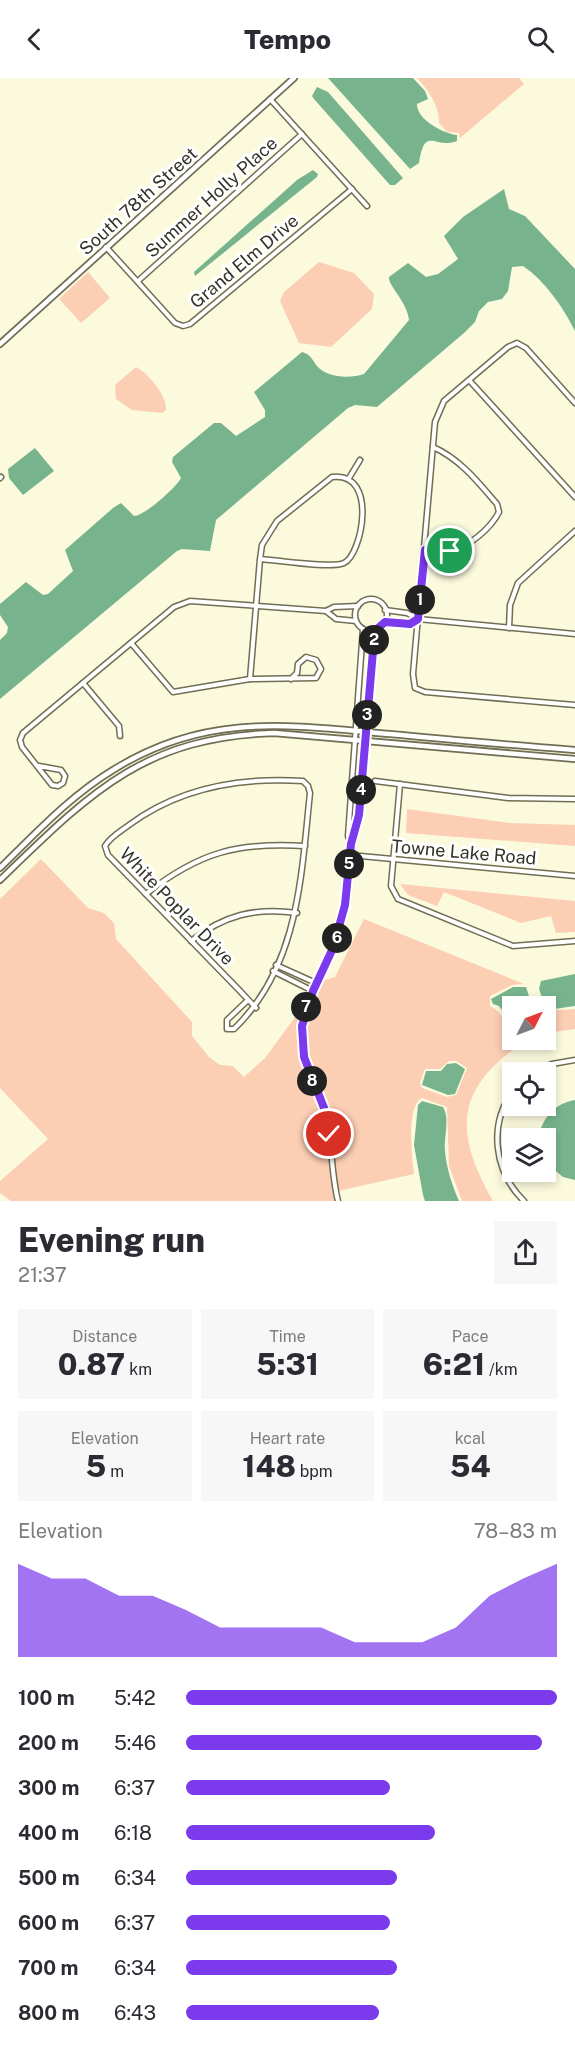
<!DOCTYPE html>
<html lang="en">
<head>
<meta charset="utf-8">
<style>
  :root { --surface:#fff; --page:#f7f7f7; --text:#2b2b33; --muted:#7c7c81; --accent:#7c3aed }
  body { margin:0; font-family:"Public Sans",sans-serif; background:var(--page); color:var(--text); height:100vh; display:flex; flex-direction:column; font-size:22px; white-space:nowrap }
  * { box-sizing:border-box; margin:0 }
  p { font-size:20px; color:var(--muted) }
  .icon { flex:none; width:33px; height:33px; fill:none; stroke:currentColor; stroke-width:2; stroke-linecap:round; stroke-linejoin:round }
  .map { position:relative; height:1123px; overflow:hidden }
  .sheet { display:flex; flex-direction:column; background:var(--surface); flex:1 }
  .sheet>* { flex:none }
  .needle { width:39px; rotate:48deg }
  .fabs { position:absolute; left:502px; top:918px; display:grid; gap:12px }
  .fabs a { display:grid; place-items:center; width:54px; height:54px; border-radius:0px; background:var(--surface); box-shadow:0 3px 9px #0003; font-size:30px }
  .pin { position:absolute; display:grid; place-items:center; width:51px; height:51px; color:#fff; margin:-26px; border:3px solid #fff; border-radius:50%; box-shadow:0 2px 6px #0007 }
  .km { position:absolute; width:30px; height:30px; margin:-15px; border-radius:50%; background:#222; color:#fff; font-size:16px; line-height:30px; text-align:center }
  .round { display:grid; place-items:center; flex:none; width:63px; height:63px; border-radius:0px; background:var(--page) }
  .headline { display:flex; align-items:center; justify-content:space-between; height:102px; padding:0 18px }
  h1 { font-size:33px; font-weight:800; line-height:45px }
  .metrics { display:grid; grid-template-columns:repeat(3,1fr); gap:9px; height:102px; padding:6px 18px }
  .metrics div { display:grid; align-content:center; border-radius:0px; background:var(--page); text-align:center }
  .metrics b { font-size:30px; font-weight:800 }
  .metrics small { font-size:16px; font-weight:400 }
  .metrics p { font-size:16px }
  .chart { height:168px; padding:12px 18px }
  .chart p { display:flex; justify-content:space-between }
  .chart svg { width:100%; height:108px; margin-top:6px; fill:var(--accent); opacity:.7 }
  ul { padding:0 18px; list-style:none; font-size:20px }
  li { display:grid; grid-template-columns:96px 72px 1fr; align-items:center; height:45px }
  li i { height:15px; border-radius:8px; background:var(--accent) }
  header { display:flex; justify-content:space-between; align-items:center; height:78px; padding:0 18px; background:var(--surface); font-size:27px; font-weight:800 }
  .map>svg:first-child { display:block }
  .green { fill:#fcceb4; fill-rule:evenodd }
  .water { fill:#77b48e }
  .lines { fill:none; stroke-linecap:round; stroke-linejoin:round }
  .minor-casing { stroke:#706e54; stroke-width:7 }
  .tertiary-casing { stroke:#706e54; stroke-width:8 }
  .minor { stroke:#fff; stroke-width:4 }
  .tertiary { stroke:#fff; stroke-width:4.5 }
  .route-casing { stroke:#fff; stroke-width:12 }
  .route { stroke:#7c3aed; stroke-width:8 }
  .labels { text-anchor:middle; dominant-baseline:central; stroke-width:6; stroke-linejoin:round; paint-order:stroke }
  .street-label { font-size:18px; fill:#343328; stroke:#fff }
</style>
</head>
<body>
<header><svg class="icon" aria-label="back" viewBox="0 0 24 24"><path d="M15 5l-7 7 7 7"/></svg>Tempo<svg class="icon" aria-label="search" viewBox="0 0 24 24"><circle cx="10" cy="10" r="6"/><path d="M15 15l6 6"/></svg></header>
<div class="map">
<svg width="575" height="1123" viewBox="0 0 575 1123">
  <rect width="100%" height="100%" fill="#fcfadd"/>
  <g class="green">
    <path d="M417,0H519L524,6L460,60L459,55L447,54L439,45C439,27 429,13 417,0Z"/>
    <path d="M319,184L354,195L374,216L372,231L331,269L299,265L280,223L284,214Z"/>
    <path d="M88,194L110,220L81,245L59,221Z"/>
    <path d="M136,289C149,296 167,318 166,332L162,335L132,332L116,321L115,307Z"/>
    <path d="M407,731L510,745L575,747V768L406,755Z"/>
    <path d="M41,781L88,830L104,835L114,845L116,861L192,944V958L209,979L220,987L233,988L244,999L265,980L304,927L299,948L301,980L324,1036L335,1123H11L0,1115V1103L48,1061L0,1010V821Z"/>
    <path d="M400,806L575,823V854L556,855L551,838L521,845L444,814L437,828L408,817Z"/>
    <path d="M364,841L524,906L512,907L490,918V928C501,932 504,946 513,949V962H527C456,1008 452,1052 493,1123H462L449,1088L447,1029L422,1020C406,1027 412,1081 414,1096L338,1113L329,1035L313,998L304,962L309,930L318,908L322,903L335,899ZM449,983H456L467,990L456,1017L447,1019L422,1010L420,1005L425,991H440Z"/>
    <path d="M575,931V951L546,955V933Z"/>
  </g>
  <g class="water">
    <path d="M328,0H413L425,13L428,21L417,26C416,41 444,56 457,57V63C435,72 425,46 419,85L410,91Z"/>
    <path d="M317,9L328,14L403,100L395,107H390L314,21L312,18Z"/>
    <path d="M313,92L318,96L317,99L195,198L194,194L297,102Z"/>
    <path d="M504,111L509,131L525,138L575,191V253C563,229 545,203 523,188L512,189L508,213L502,221L488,224L479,233L475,244L464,255L377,329L355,327L348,330L216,442L210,473L182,471L177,473L0,621V562L7,555L8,549L0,537V526L26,504L43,517L48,516L73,493L65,472L113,430L121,425L134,438C144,438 176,410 181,400L172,384L173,379L214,345H221L236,358L265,339V332L254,314L302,274C310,276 312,281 316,287C327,300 349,301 364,296L409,242C407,223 388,208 389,199L408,185L426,199L438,196L458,181L444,158L463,139Z"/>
    <path d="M35,370L54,393L23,417L9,400L8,391Z"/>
    <path d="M575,896V928L554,931L545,928L539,911L541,903Z"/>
    <path d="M513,909H526L532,928H513V946L499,928L493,926L491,921Z"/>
    <path d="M456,985L465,991L455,1016L448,1017L422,1007L426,993H441L447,986Z"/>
    <path d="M575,1022V1102L563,1099L546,1085V1060H539V1056C545,1037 555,1026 575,1022Z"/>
    <path d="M422,1023L443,1029C450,1040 444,1059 445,1072C446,1089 452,1107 459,1123H425L423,1117L414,1067L418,1027Z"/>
  </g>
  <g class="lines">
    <g class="minor-casing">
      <g id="minor">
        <path d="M270,21L367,128"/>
        <path d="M106,169L175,245L183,248L190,246L352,111"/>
        <path d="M138,203L302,56"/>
        <path d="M469,302L575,419"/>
        <path d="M575,325L526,270L517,265L508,269L444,323L435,344L413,596L415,610L425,614L575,627"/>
        <path d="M0,400L1,399"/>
        <path d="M349,400L360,382"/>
        <path d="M425,472C433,473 442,474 450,473C468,470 491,450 499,434L497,426C478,404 460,381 433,369"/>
        <circle cx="371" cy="537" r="16"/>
        <path d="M385,532L407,535L418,541L575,556"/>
        <path d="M326,533L336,541L356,543"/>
        <path d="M385,544L410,546L417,542"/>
        <path d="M509,550L510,527L518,505L575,453"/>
        <path d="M131,565L173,614L250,601L316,600L321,591L316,582L306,579L298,586L297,595L291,601"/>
        <path d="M250,601L260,481L262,467L277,443L332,399C379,393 362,477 344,485C331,491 277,482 260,481"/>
        <path d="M83,605L119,648L120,658"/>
        <path d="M39,688L61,692L65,698L63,705L58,708L52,707L22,669L20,662L23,655L174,529L190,523L326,533L334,529L358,528"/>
        <path d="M375,703L508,720L575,721"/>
        <path d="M400,706L391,808L398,821L513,868L575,863"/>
        <path d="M351,766L348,758L363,551"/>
        <path d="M350,777L575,798"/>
        <path d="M146,816C199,774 238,764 305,768"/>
        <path d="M191,863C224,837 256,829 297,835"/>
        <path d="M276,887L316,905"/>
        <path d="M273,893L313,913"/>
        <path d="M248,922L227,942V951H234C299,888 301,799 310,715L308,708L303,703C241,699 180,709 129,747C121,753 110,759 105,768L108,777L240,913L256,930"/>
        <path d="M533,994L552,986L575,982"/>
        <path d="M513,1013C488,1047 494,1094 524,1123"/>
        <path d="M338,1123C331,1095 332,1066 327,1037C321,1010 302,989 301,960C301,919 330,887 341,849C351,812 349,774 359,737L376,552"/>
      </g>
    </g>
    <g class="tertiary-casing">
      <g id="tertiary">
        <path d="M0,266L294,0"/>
        <path d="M0,790C36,755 70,718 113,692C205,634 288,647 390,656C451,662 513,667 575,672"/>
        <path d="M0,802C89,716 143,659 274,655L575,681"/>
      </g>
    </g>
    <use href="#minor" class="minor"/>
    <use href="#tertiary" class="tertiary"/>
  </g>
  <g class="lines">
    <g class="route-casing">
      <path id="route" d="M329,1056L326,1035L304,979L302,948L313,913L333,870L345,827L351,766L359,737L374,561L376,552L385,544L410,546L418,541L425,472L450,473"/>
    </g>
    <use href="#route" class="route"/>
  </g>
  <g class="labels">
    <g class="street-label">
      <text transform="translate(211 119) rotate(-42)">Summer Holly Place</text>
      <text transform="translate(138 123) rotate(-42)">South 78th Street</text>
      <text transform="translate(244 183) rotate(-40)">Grand Elm Drive</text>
      <text transform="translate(464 774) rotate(5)">Towne Lake Road</text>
      <text transform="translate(177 828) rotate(46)">White Poplar Drive</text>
    </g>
  </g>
</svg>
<div class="fabs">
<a><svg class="needle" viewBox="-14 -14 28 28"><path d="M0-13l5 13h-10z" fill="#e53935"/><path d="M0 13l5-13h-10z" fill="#7c7c81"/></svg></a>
<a><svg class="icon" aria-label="locate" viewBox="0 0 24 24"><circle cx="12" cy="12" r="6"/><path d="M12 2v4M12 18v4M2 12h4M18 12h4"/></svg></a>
<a><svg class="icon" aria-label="layers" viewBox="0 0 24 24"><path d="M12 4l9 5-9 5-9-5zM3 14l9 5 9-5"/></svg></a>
</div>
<div class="pin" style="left:450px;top:473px;background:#1e9e55"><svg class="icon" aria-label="arrive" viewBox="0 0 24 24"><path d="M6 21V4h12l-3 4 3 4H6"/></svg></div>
<div class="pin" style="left:329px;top:1056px;background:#d93025"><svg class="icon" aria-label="check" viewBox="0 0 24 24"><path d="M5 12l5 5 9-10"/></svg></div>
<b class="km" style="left:420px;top:522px">1</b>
<b class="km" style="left:374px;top:562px">2</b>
<b class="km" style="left:367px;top:637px">3</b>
<b class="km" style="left:361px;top:712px">4</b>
<b class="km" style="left:349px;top:786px">5</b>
<b class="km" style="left:337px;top:860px">6</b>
<b class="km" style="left:306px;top:929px">7</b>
<b class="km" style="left:312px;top:1003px">8</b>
</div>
<section class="sheet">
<div class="headline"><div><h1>Evening run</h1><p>21:37</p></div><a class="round"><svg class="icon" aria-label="share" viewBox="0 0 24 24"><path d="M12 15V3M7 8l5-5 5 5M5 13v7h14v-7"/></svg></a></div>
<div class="metrics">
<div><p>Distance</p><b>0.87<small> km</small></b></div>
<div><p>Time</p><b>5:31</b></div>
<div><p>Pace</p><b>6:21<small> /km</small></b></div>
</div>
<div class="metrics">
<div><p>Elevation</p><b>5<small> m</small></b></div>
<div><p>Heart rate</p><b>148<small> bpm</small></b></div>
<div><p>kcal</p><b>54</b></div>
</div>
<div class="chart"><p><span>Elevation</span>78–83 m</p>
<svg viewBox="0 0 160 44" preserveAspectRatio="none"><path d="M0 44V6L10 12L20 12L30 19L40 19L50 25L60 32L70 32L80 32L90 32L100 38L110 38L120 38L130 32L140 19L150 12L160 6V44z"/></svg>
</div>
<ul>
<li><b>100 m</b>5:42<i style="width:100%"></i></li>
<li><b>200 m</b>5:46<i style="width:96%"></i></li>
<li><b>300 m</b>6:37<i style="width:55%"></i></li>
<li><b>400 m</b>6:18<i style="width:67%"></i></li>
<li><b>500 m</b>6:34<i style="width:57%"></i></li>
<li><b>600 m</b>6:37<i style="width:55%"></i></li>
<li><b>700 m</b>6:34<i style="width:57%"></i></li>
<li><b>800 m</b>6:43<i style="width:52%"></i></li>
</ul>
</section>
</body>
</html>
